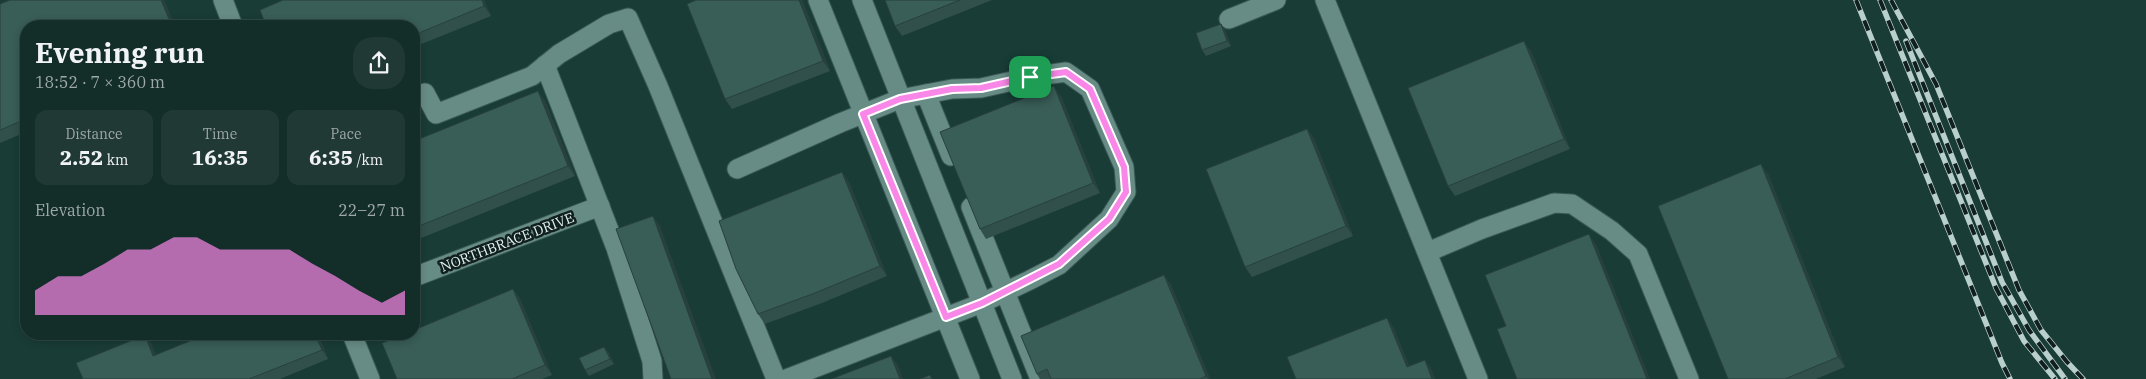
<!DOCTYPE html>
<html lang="en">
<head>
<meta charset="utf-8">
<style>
  :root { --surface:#132d29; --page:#203935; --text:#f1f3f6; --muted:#9da8a8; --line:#324946; --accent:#f987e8 }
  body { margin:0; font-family:"IBM Plex Serif",serif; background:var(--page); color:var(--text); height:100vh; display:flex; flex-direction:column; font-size:19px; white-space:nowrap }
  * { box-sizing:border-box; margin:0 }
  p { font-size:16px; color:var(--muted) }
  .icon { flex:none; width:28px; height:28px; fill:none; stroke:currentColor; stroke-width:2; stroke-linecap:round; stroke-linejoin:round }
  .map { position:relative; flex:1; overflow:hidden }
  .panel { position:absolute; left:20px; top:20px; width:400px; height:320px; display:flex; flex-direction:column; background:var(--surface); border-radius:20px; box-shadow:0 2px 8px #0003,0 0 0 1px var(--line) }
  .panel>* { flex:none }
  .pin { position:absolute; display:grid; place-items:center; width:42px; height:42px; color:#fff; margin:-21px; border-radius:10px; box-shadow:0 2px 8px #0006 }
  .round { display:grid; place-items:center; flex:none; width:52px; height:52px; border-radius:20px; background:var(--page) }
  .headline { display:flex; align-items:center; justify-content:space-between; height:85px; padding:0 15px }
  h1 { font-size:28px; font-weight:700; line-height:38px }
  .figures { display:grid; grid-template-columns:repeat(3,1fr); gap:8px; height:85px; padding:5px 15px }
  .figures div { display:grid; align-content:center; border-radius:12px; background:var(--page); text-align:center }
  .figures b { font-size:21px; font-weight:700 }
  .figures small { font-size:14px; font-weight:400 }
  .figures p { font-size:14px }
  .chart { height:140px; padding:10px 15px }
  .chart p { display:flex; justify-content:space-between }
  .chart svg { width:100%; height:90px; margin-top:5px; fill:var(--accent); opacity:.7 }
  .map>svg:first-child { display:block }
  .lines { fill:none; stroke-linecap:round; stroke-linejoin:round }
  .minor-casing { stroke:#3a5955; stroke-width:21 }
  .minor { stroke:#678c85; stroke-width:19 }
  .rail-casing { stroke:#b9cfcc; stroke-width:5.5 }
  .rail { stroke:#11201e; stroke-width:4; stroke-dasharray:11; stroke-linecap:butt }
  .wall { fill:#31504b }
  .shaded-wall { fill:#28413d }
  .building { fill:#395d57; stroke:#28413d }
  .route-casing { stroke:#fff; stroke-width:10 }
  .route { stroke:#f987e8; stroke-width:6 }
  .labels { text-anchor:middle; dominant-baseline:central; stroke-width:5; stroke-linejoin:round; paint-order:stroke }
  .street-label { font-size:14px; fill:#e0f3f0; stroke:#11201e }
</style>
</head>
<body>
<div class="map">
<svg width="2146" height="379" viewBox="0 0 2146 379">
  <rect width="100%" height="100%" fill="#193c37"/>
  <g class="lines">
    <g class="minor-casing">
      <g id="minor">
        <path d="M223,0L233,26"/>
        <path d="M818,0L970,379"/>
        <path d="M862,0L1012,379"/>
        <path d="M1325,0L1478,379"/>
        <path d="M1229,19L1276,0"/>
        <path d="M545,65L616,248L652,361L653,379"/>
        <path d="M926,94L951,156"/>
        <path d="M414,98L425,93L436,114L532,76L559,54L609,24L628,18L658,86L776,379"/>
        <path d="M737,169L840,123L900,99L952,89L981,88L1030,77L1066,72L1090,89L1124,167L1126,192L1109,219L1059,265L1030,280L982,303L786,379"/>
        <path d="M971,207L1040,379"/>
        <path d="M1428,252L1482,229L1554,203L1572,204L1612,231L1638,254L1689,379"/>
        <path d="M414,277L600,206"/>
        <path d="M352,334L370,379"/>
      </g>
    </g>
    <use href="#minor" class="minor"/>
    <g class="rail-casing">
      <g id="rail">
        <path d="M1856,0L2002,363L2010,379"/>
        <path d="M1880,0L1996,288L2024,341L2055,379"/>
        <path d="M1891,0L1936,84L2019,290L2041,330L2067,362L2083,379"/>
        <path d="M1906,41L2002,282L2029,330L2065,379"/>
      </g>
    </g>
    <use href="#rail" class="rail"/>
  </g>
  <g class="wall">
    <path d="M164,0L175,26H26V132L0,143V4Z"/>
    <path d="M484,0L491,16L414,47V26Z"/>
    <path d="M802,0L830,71L732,109L725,99Z"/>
    <path d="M885,0H992L902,36L895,26Z"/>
    <path d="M1221,24L1225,30L1231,46L1206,56L1202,50Z"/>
    <path d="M1531,51L1570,149L1455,196L1448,186Z"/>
    <path d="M1061,96L1100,193L986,239L980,229Z"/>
    <path d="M545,101L575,176L414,241V141Z"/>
    <path d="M1307,129L1314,139L1353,236L1252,277L1245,267Z"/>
    <path d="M1768,174L1845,367L1816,379H1728Z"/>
    <path d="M849,182L887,276L822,303L765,324L758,314Z"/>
    <path d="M1164,275L1171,285L1210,379H1040L1037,374Z"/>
    <path d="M513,289L520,299L552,375L542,379H397Z"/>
    <path d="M318,334L328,359L280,379H83L145,335L152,345L155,355Z"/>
    <path d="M604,347L608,352L614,364L589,376L585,370Z"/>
  </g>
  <g class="shaded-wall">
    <path d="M161,0H164L175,26H172Z"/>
    <path d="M482,0H484L491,16L484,6Z"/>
    <path d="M799,0H802L830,71L823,61Z"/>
    <path d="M1221,24L1225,30L1231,46L1227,41Z"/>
    <path d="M1524,41L1531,51L1570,149L1564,139Z"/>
    <path d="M1054,86L1061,96L1100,193L1093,183Z"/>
    <path d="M538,91L545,101L575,176L568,166Z"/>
    <path d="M1307,129L1314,139L1353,236L1346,226Z"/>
    <path d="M1761,164L1768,174L1845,367L1838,357Z"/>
    <path d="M842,172L849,182L887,276L880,266Z"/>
    <path d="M653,216L660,226L716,379H712Z"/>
    <path d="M1589,234L1596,244L1650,379H1647Z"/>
    <path d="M1164,275L1171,285L1210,379H1208L1206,376Z"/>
    <path d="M513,289L520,299L552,375L545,365Z"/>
    <path d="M1387,318L1394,328L1414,377L1407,367Z"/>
    <path d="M315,334H318L328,359L322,350Z"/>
    <path d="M145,335L152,345L160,366L153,356Z"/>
    <path d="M604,347L608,352L614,364L610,359Z"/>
    <path d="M891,356L898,365L903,379H900Z"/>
    <path d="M1425,360L1432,370L1435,379H1432Z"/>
  </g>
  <g class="building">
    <path d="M10,0H161L172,26H26V119L0,130V4Z"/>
    <path d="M283,0H482L484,6L414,35V26H266L260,10Z"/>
    <path d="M696,0H799L823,61L725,99L687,4Z"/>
    <path d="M885,0H960L895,26Z"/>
    <path d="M1221,24L1227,41L1202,50L1196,33Z"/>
    <path d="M1524,41L1564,139L1448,186L1408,88Z"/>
    <path d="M1054,86L1093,183L980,229L940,132Z"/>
    <path d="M538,91L568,166L414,228V141Z"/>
    <path d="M1307,129L1346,226L1245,267L1206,169Z"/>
    <path d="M1761,164L1838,357L1785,379H1728L1658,206Z"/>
    <path d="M842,172L880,266L815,293L758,314L736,269L719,221Z"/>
    <path d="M653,216L712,379H671L616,229Z"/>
    <path d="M1589,234L1647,379H1517L1497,329L1506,326L1485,275Z"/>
    <path d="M1164,275L1206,376L1200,379H1051L1047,369L1037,374L1021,336Z"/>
    <path d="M513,289L545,365L512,379H397L382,343L406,334H414V330Z"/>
    <path d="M1387,318L1407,367L1425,360L1432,379H1296L1287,357Z"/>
    <path d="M207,334H315L322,350L249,379H83L76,363L145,335L153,356Z"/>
    <path d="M604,347L610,359L585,370L579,358Z"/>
    <path d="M891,356L900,379H831Z"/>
    <path d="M930,375L932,379H920Z"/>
  </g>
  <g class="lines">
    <g class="route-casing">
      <path id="route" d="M1066,72L1090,89L1124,167L1126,192L1109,219L1059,264L982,303L946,317L863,114L900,99L952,89L981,88L1030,77Z"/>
    </g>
    <use href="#route" class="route"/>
  </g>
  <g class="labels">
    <g class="street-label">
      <text transform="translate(507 242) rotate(-21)">NORTHBRACE DRIVE</text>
    </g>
  </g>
</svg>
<div class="pin" style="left:1030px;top:77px;background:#1e9e55"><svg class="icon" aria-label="arrive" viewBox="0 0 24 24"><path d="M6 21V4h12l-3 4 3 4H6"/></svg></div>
<section class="panel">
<div class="headline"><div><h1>Evening run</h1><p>18:52 · 7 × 360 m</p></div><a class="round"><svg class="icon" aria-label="share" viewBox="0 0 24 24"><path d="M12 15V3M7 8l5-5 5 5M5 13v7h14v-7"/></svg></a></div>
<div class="figures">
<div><p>Distance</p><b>2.52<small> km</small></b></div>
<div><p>Time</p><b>16:35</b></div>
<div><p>Pace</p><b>6:35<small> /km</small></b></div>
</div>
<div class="chart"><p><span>Elevation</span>22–27 m</p>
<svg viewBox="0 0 160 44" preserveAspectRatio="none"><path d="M0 44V32L10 25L20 25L30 19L40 12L50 12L60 6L70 6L80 12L90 12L100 12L110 12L120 19L130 25L140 32L150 38L160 32V44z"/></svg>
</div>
</section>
</div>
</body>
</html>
